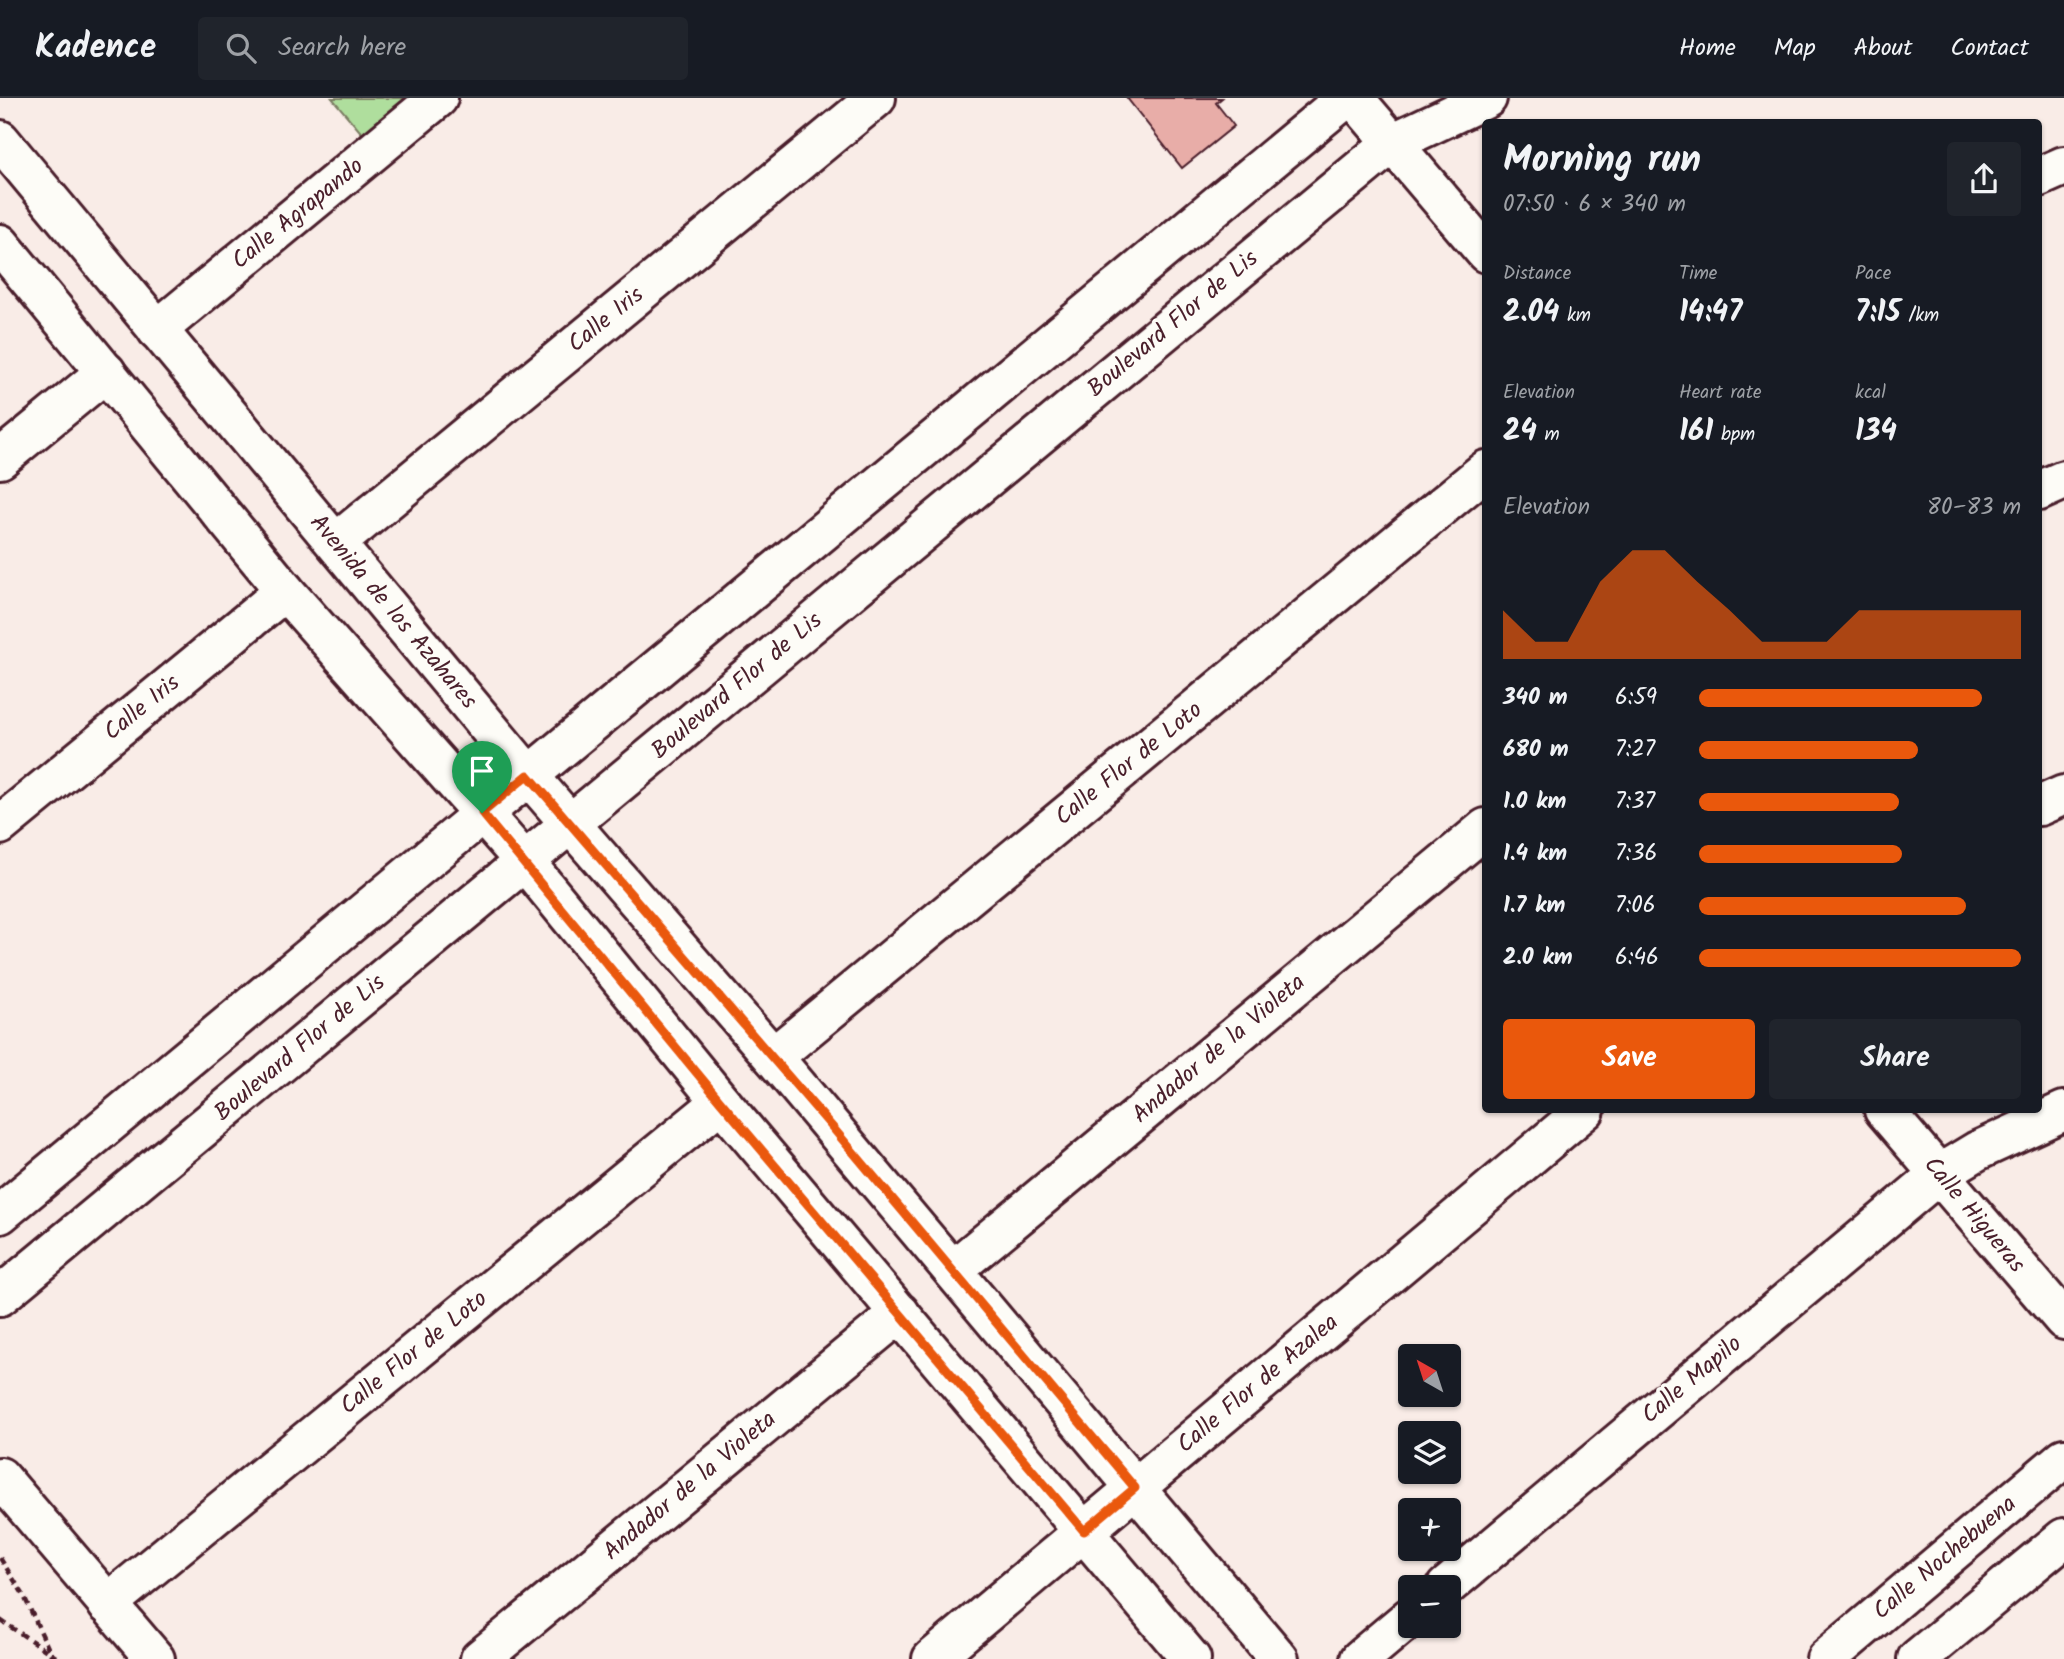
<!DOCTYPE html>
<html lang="en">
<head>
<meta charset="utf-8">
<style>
  :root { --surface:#171b24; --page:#20242c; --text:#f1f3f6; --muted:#9ea1a6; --line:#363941; --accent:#ea580c }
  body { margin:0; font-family:Kalam,sans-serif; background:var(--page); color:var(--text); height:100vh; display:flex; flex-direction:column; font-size:26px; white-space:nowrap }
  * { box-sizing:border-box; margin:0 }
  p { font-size:23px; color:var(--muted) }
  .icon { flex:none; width:38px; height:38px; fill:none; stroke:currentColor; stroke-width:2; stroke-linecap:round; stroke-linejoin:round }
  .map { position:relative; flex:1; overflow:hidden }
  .sheet { position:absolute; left:1482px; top:21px; width:560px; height:994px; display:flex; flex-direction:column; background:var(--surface); border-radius:7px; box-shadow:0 2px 5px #0004 }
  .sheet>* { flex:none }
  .needle { width:46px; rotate:321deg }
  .fabs { position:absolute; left:1398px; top:1246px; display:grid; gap:14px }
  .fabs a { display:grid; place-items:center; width:63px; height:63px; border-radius:7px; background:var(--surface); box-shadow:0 2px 5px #0004; font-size:35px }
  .pin { position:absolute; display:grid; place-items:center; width:60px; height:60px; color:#fff; margin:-72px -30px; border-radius:50% 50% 50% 0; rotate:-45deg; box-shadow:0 0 7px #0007 }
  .pin .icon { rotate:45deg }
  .round { display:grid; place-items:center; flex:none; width:74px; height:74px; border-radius:7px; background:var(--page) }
  .summary { display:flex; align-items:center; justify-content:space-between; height:119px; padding:0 21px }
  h1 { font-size:38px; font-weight:600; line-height:52px }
  .metrics { display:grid; grid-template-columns:repeat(3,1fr); gap:10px; height:119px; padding:7px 21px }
  .metrics div { display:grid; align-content:center }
  .metrics b { font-size:30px; font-weight:600 }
  .metrics small { font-size:19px; font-weight:400 }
  .metrics p { font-size:19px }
  .chart { height:196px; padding:14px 21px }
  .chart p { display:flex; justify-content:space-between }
  .chart svg { width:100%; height:126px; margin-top:7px; fill:var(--accent); opacity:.7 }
  .action { display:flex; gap:14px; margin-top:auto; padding:14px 21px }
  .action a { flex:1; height:80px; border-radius:7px; background:var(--accent); color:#fff; font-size:28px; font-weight:600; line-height:80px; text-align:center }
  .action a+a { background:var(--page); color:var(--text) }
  ul { padding:0 21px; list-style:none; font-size:23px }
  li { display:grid; grid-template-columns:112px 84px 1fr; align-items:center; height:52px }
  li i { height:18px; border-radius:9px; background:var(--accent) }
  header { display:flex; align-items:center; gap:42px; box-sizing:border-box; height:98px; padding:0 35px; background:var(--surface); border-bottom:2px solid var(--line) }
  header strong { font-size:33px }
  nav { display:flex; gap:38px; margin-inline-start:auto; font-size:24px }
  .search { width:490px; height:63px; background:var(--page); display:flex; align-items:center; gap:18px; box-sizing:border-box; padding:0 24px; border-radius:7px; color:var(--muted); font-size:26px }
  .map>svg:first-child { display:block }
  .green { fill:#afde9d; stroke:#7c7e64; stroke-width:2 }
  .building { fill:#e8ada8; stroke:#4a1f2b; stroke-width:2 }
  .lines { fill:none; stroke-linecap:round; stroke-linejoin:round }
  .minor-casing { stroke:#4a1f2b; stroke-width:44 }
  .path { stroke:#4a1f2b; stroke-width:4.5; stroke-dasharray:7 5; stroke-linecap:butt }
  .minor { stroke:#fdfcf7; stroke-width:38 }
  .route-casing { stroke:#fff; stroke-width:14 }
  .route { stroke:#ea580c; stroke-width:9 }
  .labels { text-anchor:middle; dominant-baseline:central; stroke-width:7; stroke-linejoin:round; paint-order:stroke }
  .street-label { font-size:24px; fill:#4a1f2b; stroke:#fdfcf7 }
</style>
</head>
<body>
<header>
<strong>Kadence</strong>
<div class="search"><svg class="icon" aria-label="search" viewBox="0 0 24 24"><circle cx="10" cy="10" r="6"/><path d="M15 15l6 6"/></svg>Search here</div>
<nav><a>Home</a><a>Map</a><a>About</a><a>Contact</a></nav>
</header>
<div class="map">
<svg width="2064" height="1561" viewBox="0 0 2064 1561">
  <rect width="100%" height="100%" fill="#f9ece7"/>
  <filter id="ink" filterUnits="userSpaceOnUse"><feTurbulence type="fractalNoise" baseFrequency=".0143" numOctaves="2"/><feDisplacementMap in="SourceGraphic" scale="14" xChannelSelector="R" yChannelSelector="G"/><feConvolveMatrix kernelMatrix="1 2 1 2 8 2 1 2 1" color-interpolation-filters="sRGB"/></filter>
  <g filter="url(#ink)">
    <path class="green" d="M332,0H409L364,38Z"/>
    <path class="building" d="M1127,0H1222L1216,5L1234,28L1182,70Z"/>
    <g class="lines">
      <g class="minor-casing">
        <g id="minor">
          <path d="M1354,0L1486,155"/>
          <path d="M0,42L528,677L773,959L1279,1561"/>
          <path d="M2039,79L2064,68"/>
          <path d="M0,146L285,493L525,764L721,1004L1191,1561"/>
          <path d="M157,232L438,0"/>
          <path d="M0,361L106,274"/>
          <path d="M2039,393L2064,382"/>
          <path d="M336,445L876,0"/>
          <path d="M2039,708L2064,697"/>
          <path d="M0,727L285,493"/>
          <path d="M773,959L1486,372"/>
          <path d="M1884,1012L2064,1222"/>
          <path d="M0,1116L1346,0"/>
          <path d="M953,1172L1486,730"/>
          <path d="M0,1198L1392,45L1487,0"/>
          <path d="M0,1379L155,1561"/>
          <path d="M1446,1489L1939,1076L1977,1053L2064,1013"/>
          <path d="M107,1506L721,1004"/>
          <path d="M480,1561L900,1215"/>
          <path d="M932,1561L1585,1012"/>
          <path d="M1360,1561L1410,1519"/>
          <path d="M1826,1561L2064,1360"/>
          <path d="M1917,1561L2064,1440"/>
        </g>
      </g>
      <g class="path">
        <path d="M0,1460L23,1496L51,1556L50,1561"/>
        <path d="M0,1522L59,1561"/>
      </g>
      <use href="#minor" class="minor"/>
    </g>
  </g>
  <g class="lines" filter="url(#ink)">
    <g class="route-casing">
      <path id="route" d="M528,677L833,1030L1135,1390L1084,1433L721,1004L482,715Z"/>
    </g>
    <use href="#route" class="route"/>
  </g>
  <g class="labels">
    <g class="street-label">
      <text transform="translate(298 116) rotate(-39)">Calle Agrapando</text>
      <text transform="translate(606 222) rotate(-39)">Calle Iris</text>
      <text transform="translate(1173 226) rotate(-40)">Boulevard Flor de Lis</text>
      <text transform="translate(393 514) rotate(50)">Avenida de los Azahares</text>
      <text transform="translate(737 588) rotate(-40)">Boulevard Flor de Lis</text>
      <text transform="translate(142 610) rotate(-39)">Calle Iris</text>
      <text transform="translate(1129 666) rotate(-39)">Calle Flor de Loto</text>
      <text transform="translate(300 950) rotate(-40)">Boulevard Flor de Lis</text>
      <text transform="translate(1219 951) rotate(-40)">Andador de la Violeta</text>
      <text transform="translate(1974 1117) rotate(50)">Calle Higueras</text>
      <text transform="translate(414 1255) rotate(-39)">Calle Flor de Loto</text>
      <text transform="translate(1692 1282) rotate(-40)">Calle Mapilo</text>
      <text transform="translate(1258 1286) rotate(-40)">Calle Flor de Azalea</text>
      <text transform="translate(690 1388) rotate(-40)">Andador de la Violeta</text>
      <text transform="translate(1945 1460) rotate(-40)">Calle Nochebuena</text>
    </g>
  </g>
</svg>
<div class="fabs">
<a><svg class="needle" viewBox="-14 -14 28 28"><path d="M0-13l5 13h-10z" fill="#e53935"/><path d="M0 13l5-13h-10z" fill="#9ea1a6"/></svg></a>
<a><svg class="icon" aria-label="layers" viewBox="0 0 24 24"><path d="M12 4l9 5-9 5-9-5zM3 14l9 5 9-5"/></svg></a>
<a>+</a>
<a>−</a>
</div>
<div class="pin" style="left:482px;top:715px;background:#1e9e55"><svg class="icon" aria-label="arrive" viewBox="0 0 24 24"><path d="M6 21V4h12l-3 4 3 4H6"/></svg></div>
<section class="sheet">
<div class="summary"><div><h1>Morning run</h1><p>07:50 · 6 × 340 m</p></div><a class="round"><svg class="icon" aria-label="share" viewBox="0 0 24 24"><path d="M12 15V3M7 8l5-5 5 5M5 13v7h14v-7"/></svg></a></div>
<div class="metrics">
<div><p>Distance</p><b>2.04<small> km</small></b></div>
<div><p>Time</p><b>14:47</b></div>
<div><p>Pace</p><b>7:15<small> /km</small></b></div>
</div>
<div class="metrics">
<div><p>Elevation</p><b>24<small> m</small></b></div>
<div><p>Heart rate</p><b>161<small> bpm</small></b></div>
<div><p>kcal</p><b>134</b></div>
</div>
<div class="chart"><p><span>Elevation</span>80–83 m</p>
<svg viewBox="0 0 160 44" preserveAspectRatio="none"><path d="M0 44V27L10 38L20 38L30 17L40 6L50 6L60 17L70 27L80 38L90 38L100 38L110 27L120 27L130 27L140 27L150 27L160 27V44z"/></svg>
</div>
<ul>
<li><b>340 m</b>6:59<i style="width:88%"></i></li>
<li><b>680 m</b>7:27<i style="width:68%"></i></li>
<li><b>1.0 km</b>7:37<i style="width:62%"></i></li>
<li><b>1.4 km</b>7:36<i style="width:63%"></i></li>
<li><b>1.7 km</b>7:06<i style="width:83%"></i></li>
<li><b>2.0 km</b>6:46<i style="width:100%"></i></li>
</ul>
<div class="action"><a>Save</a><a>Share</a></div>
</section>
</div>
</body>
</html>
